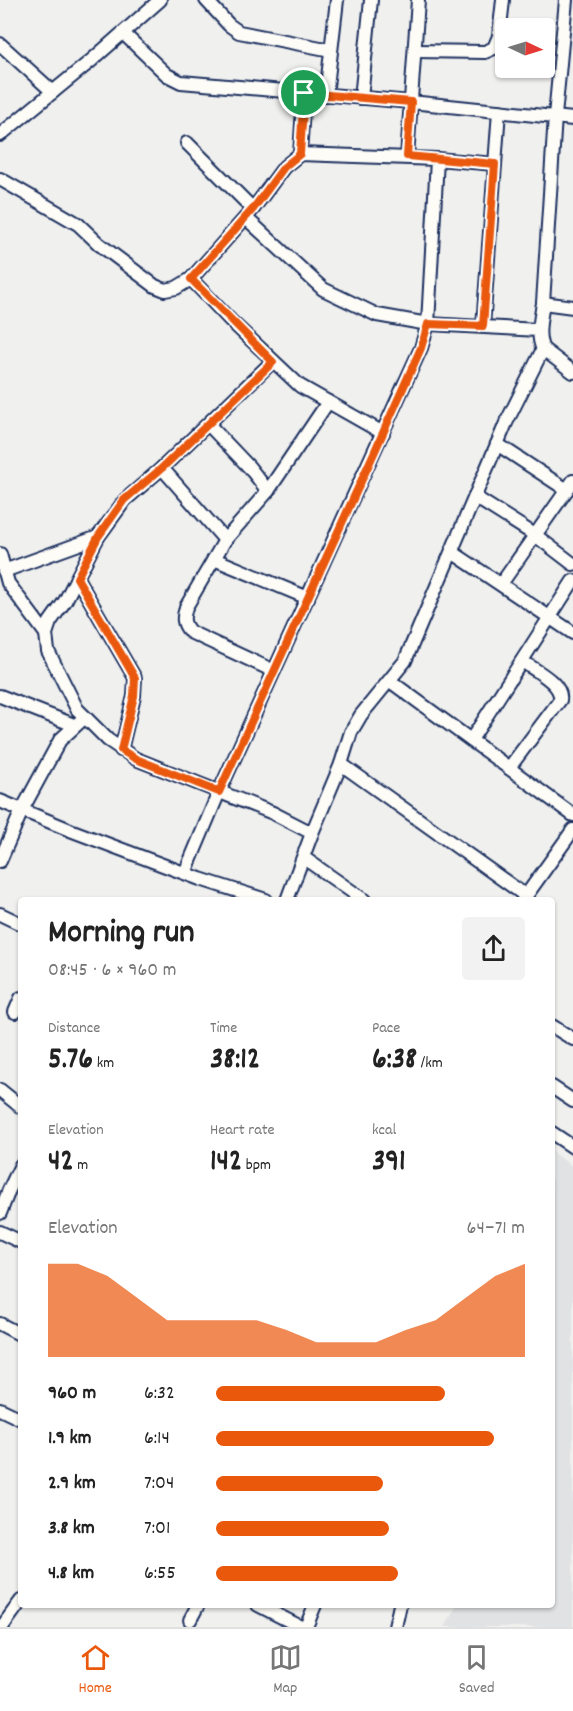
<!DOCTYPE html>
<html lang="en">
<head>
<meta charset="utf-8">
<style>
  :root { --surface:#fff; --page:#f2f2f2; --text:#222; --muted:#767676; --line:#e0e0e0; --accent:#ea580c }
  body { margin:0; font-family:Dekko,sans-serif; background:var(--page); color:var(--text); height:100vh; display:flex; flex-direction:column; font-size:22px; white-space:nowrap }
  * { box-sizing:border-box; margin:0 }
  p { font-size:20px; color:var(--muted) }
  .icon { flex:none; width:33px; height:33px; fill:none; stroke:currentColor; stroke-width:2; stroke-linecap:round; stroke-linejoin:round }
  .map { position:relative; flex:1; overflow:hidden }
  .details { position:absolute; left:18px; top:897px; width:537px; height:711px; display:flex; flex-direction:column; background:var(--surface); border-radius:6px; box-shadow:0 2px 4px #0004 }
  .details>* { flex:none }
  .needle { width:39px; rotate:94deg }
  .buttons { position:absolute; left:495px; top:18px; display:grid; gap:12px }
  .buttons a { display:grid; place-items:center; width:60px; height:60px; border-radius:6px; background:var(--surface); box-shadow:0 2px 4px #0004; font-size:30px }
  .pin { position:absolute; display:grid; place-items:center; width:51px; height:51px; color:#fff; margin:-26px; border:3px solid #fff; border-radius:50%; box-shadow:0 2px 6px #0007 }
  .round { display:grid; place-items:center; flex:none; width:63px; height:63px; border-radius:6px; background:var(--page) }
  .head { display:flex; align-items:center; justify-content:space-between; height:102px; padding:0 30px }
  h1 { font-size:33px; font-weight:700; line-height:45px }
  .stats { display:grid; grid-template-columns:repeat(3,1fr); gap:9px; height:102px; padding:6px 30px }
  .stats div { display:grid; align-content:center }
  .stats b { font-size:30px; font-weight:700 }
  .stats small { font-size:16px; font-weight:400 }
  .stats p { font-size:16px }
  .chart { height:168px; padding:12px 30px }
  .chart p { display:flex; justify-content:space-between }
  .chart svg { width:100%; height:108px; margin-top:6px; fill:var(--accent); opacity:.7 }
  ul { padding:0 30px; list-style:none; font-size:20px }
  li { display:grid; grid-template-columns:96px 72px 1fr; align-items:center; height:45px }
  li i { height:15px; border-radius:8px; background:var(--accent) }
  .dock { display:flex; justify-content:space-around; align-items:center; height:84px; border-top:2px solid var(--line); background:var(--surface); font-size:16px; color:var(--muted) }
  .dock a { display:grid; justify-items:center; gap:3px }
  .dock .active { color:var(--accent) }
  .map>svg:first-child { display:block }
  .built { fill:#e0e2e3 }
  .lines { fill:none; stroke-linecap:round; stroke-linejoin:round }
  .minor-casing { stroke:#1b2f5e; stroke-width:16 }
  .minor { stroke:#fdfcf7; stroke-width:12 }
  .route-casing { stroke:#fff; stroke-width:12 }
  .route { stroke:#ea580c; stroke-width:8 }
</style>
</head>
<body>
<div class="map">
<svg width="573" height="1627" viewBox="0 0 573 1627">
  <rect width="100%" height="100%" fill="#f0f0ee"/>
  <filter id="ink" filterUnits="userSpaceOnUse"><feTurbulence type="fractalNoise" baseFrequency=".0167" numOctaves="2"/><feDisplacementMap in="SourceGraphic" scale="12" xChannelSelector="R" yChannelSelector="G"/><feConvolveMatrix kernelMatrix="1 2 1 2 8 2 1 2 1" color-interpolation-filters="sRGB"/></filter>
  <g filter="url(#ink)">
    <path class="built" d="M552,1152L573,1167V1627H445L457,1605H552Z"/>
    <g class="lines">
      <g class="minor-casing">
        <g id="minor">
          <path d="M206,0L229,25L239,32L331,50"/>
          <path d="M566,0L555,116L543,303C541,317 536,336 543,349L573,372"/>
          <path d="M123,33L167,75L181,82L411,102L573,119"/>
          <path d="M0,44L53,92"/>
          <path d="M416,51L485,52L494,48L499,36L503,0"/>
          <path d="M326,95L337,0"/>
          <path d="M361,98L371,0"/>
          <path d="M0,135L92,60L160,0"/>
          <path d="M187,143L253,209"/>
          <path d="M300,154L304,93"/>
          <path d="M407,157L418,0"/>
          <path d="M437,159L495,164"/>
          <path d="M0,179L78,224L99,244L155,286L165,290L176,288L191,279L253,209L284,167L300,154L437,159L428,324L421,348L219,792L185,873"/>
          <path d="M246,218L323,289L377,315L428,324L539,330"/>
          <path d="M191,279L231,321L300,386L383,433"/>
          <path d="M543,303L573,307"/>
          <path d="M483,326L499,111"/>
          <path d="M273,361L162,468L125,500L98,537L65,601L50,622L46,634L48,651L77,709L108,740L136,759L273,813L312,833L287,900"/>
          <path d="M208,424L249,467L268,491"/>
          <path d="M497,444L567,490"/>
          <path d="M162,468L225,540"/>
          <path d="M475,497L535,535L573,564"/>
          <path d="M452,552L573,633"/>
          <path d="M0,554L8,583L46,634"/>
          <path d="M214,559L308,598"/>
          <path d="M4,571L98,537"/>
          <path d="M77,578L135,678L134,696L121,750"/>
          <path d="M501,584L573,481"/>
          <path d="M274,671L190,632C182,623 183,618 186,607L225,540L268,491L328,402"/>
          <path d="M390,681L573,815"/>
          <path d="M0,696L74,725"/>
          <path d="M471,740L573,581"/>
          <path d="M341,764L526,896"/>
          <path d="M509,768L560,700C563,683 534,670 522,661"/>
          <path d="M0,801L70,830L200,879L266,900"/>
          <path d="M312,833L341,764L351,732L361,715L405,661L506,423L543,349"/>
          <path d="M304,858L364,900"/>
          <path d="M0,861L22,810L60,740L85,717"/>
          <path d="M523,900L573,830"/>
          <path d="M0,914L21,924"/>
          <path d="M15,1012L21,998"/>
          <path d="M552,1026L573,1039"/>
          <path d="M552,1087L573,1101"/>
          <path d="M0,1090L21,1107"/>
          <path d="M552,1133L573,1147"/>
          <path d="M0,1213L9,1190L21,1165"/>
          <path d="M0,1232L21,1242"/>
          <path d="M0,1324L21,1335"/>
          <path d="M0,1409L21,1419"/>
          <path d="M258,1605L301,1627"/>
          <path d="M190,1620L198,1605"/>
          <path d="M2,1627L21,1601"/>
          <path d="M306,1627L315,1605"/>
          <path d="M395,1627L400,1605"/>
        </g>
      </g>
      <use href="#minor" class="minor"/>
    </g>
  </g>
  <g class="lines" filter="url(#ink)">
    <g class="route-casing">
      <path id="route" d="M304,93L411,102L407,156L495,164L483,326L428,324L421,348L374,453L219,792L136,759L121,750L134,696L135,678L77,578L98,537L124,500L162,468L273,362L191,279L253,209L284,167L300,154Z"/>
    </g>
    <use href="#route" class="route"/>
  </g>
</svg>
<div class="buttons">
<a><svg class="needle" viewBox="-14 -14 28 28"><path d="M0-13l5 13h-10z" fill="#e53935"/><path d="M0 13l5-13h-10z" fill="#767676"/></svg></a>
</div>
<div class="pin" style="left:304px;top:93px;background:#1e9e55"><svg class="icon" aria-label="arrive" viewBox="0 0 24 24"><path d="M6 21V4h12l-3 4 3 4H6"/></svg></div>
<section class="details">
<div class="head"><div><h1>Morning run</h1><p>08:45 · 6 × 960 m</p></div><a class="round"><svg class="icon" aria-label="share" viewBox="0 0 24 24"><path d="M12 15V3M7 8l5-5 5 5M5 13v7h14v-7"/></svg></a></div>
<div class="stats">
<div><p>Distance</p><b>5.76<small> km</small></b></div>
<div><p>Time</p><b>38:12</b></div>
<div><p>Pace</p><b>6:38<small> /km</small></b></div>
</div>
<div class="stats">
<div><p>Elevation</p><b>42<small> m</small></b></div>
<div><p>Heart rate</p><b>142<small> bpm</small></b></div>
<div><p>kcal</p><b>391</b></div>
</div>
<div class="chart"><p><span>Elevation</span>64–71 m</p>
<svg viewBox="0 0 160 44" preserveAspectRatio="none"><path d="M0 44V6L10 6L20 11L30 20L40 29L50 29L60 29L70 29L80 33L90 38L100 38L110 38L120 33L130 29L140 20L150 11L160 6V44z"/></svg>
</div>
<ul>
<li><b>960 m</b>6:32<i style="width:74%"></i></li>
<li><b>1.9 km</b>6:14<i style="width:90%"></i></li>
<li><b>2.9 km</b>7:04<i style="width:54%"></i></li>
<li><b>3.8 km</b>7:01<i style="width:56%"></i></li>
<li><b>4.8 km</b>6:55<i style="width:59%"></i></li>
</ul>
</section>
</div>
<nav class="dock">
<a class="active"><svg class="icon" aria-label="home" viewBox="0 0 24 24"><path d="M3 11l9-7 9 7M6 9v11h12V9"/></svg>Home</a>
<a><svg class="icon" aria-label="map" viewBox="0 0 24 24"><path d="M3 6l6-2 6 2 6-2v14l-6 2-6-2-6 2zM9 4v14M15 6v14"/></svg>Map</a>
<a><svg class="icon" aria-label="saved" viewBox="0 0 24 24"><path d="M7 4h10v16l-5-4-5 4z"/></svg>Saved</a>
</nav>
</body>
</html>
